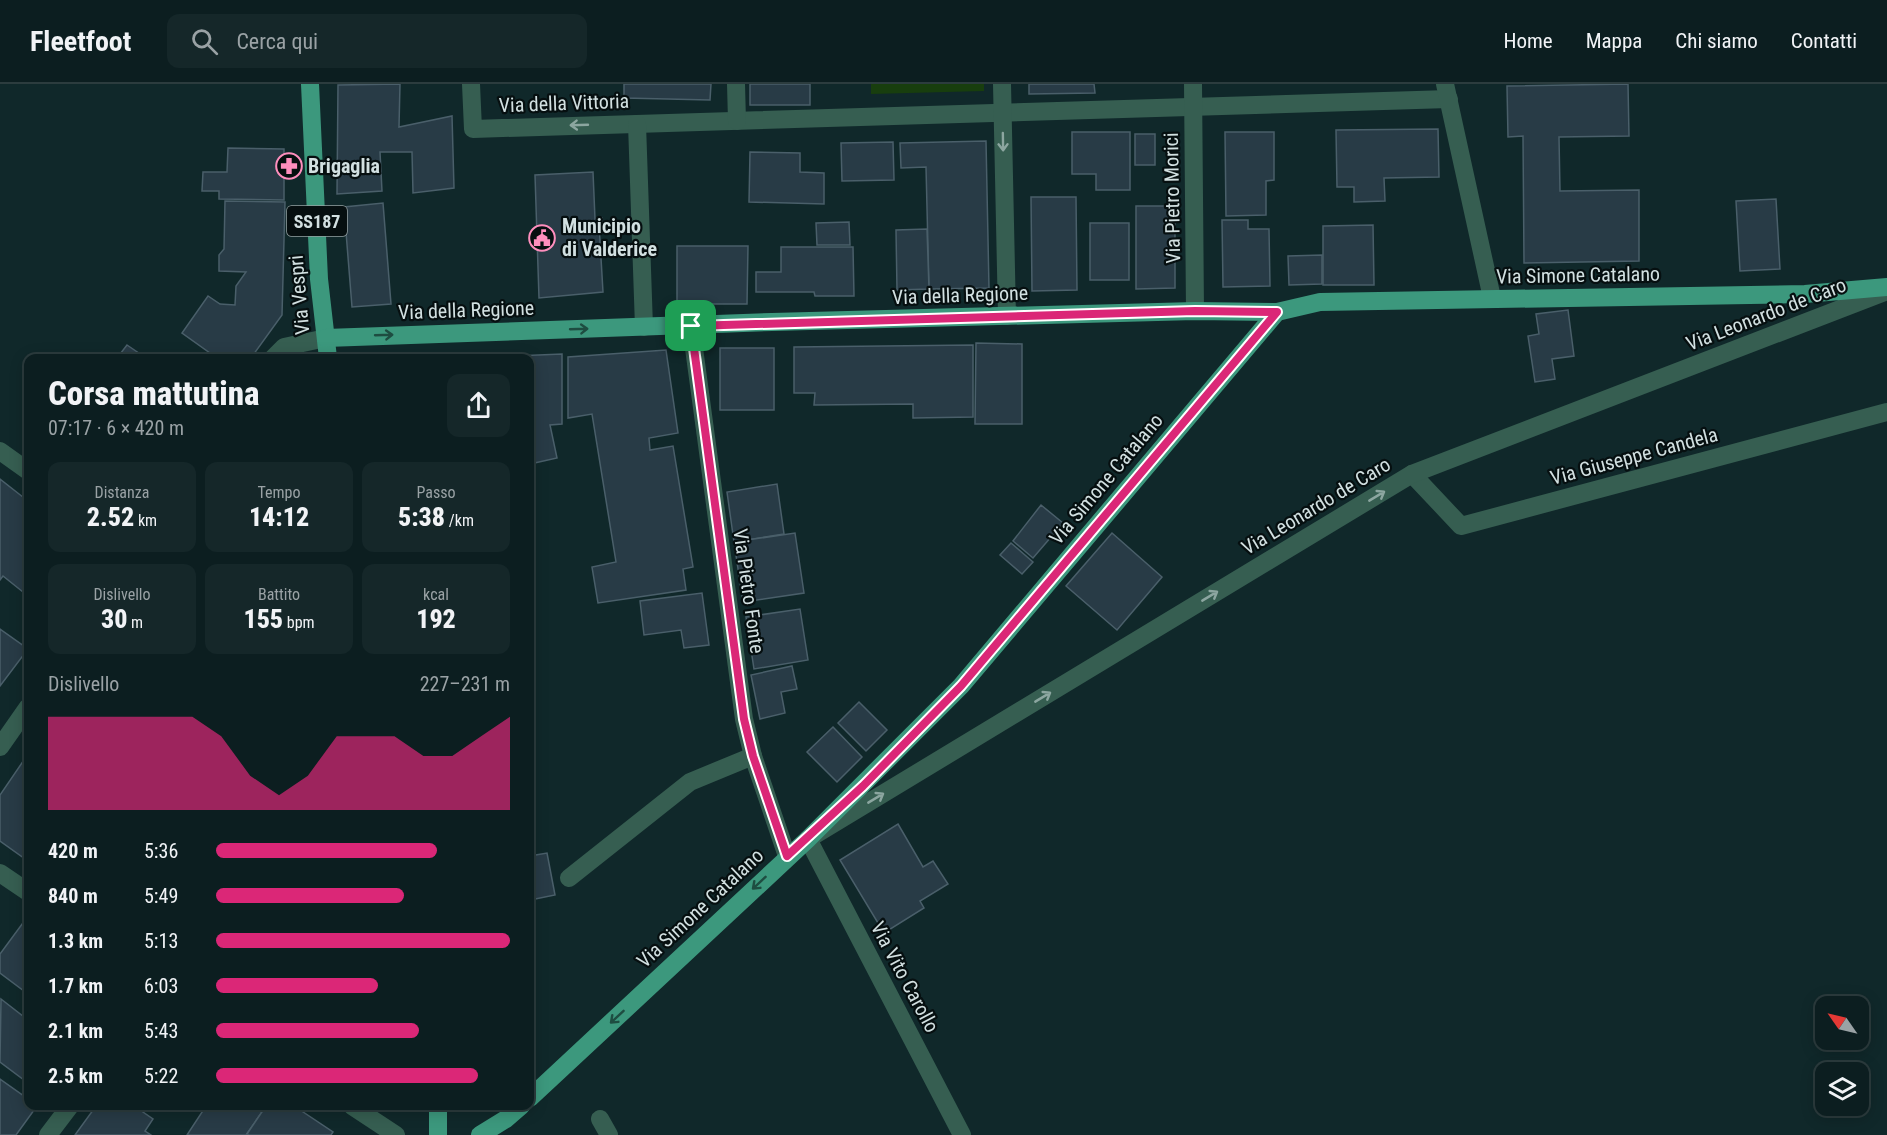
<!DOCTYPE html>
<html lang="it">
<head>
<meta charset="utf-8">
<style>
  :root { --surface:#0c1e20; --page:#152729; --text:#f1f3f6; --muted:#9aa2a5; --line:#2c3c3e; --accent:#db2777 }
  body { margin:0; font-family:"Roboto Condensed",sans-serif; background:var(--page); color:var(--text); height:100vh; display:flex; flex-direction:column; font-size:22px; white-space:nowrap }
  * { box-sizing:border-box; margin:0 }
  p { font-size:20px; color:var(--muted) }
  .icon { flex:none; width:33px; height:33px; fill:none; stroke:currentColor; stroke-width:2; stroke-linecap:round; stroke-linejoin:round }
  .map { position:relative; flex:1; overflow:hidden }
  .side { position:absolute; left:24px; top:270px; width:510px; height:756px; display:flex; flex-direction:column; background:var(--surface); border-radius:12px; box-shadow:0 3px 15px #0003,0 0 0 2px var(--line) }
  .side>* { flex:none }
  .needle { width:39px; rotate:304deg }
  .fabs { position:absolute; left:1815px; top:912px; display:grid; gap:12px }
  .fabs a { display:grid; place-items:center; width:54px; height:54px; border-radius:12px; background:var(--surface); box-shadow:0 3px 15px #0003,0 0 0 2px var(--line); font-size:30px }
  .pin { position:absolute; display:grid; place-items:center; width:51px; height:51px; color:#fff; margin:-26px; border-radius:12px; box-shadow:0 3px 9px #0006 }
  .round { display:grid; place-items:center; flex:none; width:63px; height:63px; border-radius:12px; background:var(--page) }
  .headline { display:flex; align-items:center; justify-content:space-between; height:102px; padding:0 24px }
  h1 { font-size:33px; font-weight:800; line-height:45px }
  .stats { display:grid; grid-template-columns:repeat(3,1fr); gap:9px; height:102px; padding:6px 24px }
  .stats div { display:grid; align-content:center; border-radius:12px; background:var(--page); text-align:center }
  .stats b { font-size:26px; font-weight:800 }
  .stats small { font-size:16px; font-weight:400 }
  .stats p { font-size:16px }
  .chart { height:168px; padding:12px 24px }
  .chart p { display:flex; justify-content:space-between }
  .chart svg { width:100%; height:108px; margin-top:6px; fill:var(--accent); opacity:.7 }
  ul { padding:0 24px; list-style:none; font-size:20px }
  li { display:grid; grid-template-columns:96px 72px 1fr; align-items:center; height:45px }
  li i { height:15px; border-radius:8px; background:var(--accent) }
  header { display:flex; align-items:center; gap:36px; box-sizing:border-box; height:84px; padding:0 30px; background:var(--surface); border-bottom:2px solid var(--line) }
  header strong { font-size:28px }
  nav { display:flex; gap:33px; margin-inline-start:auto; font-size:21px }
  .search { width:420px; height:54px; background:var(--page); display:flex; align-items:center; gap:15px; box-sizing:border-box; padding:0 21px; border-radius:12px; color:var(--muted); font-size:22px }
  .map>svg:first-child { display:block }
  .green { fill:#183e0e }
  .building { fill:#283b46; stroke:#4a5f6a; stroke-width:1.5 }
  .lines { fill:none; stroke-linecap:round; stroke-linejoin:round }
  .minor { stroke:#365e51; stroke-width:18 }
  .major { stroke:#3c987d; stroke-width:18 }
  .oneway { stroke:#8ca6a0 }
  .oneway2 { stroke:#1e4d41 }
  .route-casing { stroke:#fff; stroke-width:12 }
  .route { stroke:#db2777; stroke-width:8 }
  .labels { text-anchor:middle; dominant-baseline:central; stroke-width:4.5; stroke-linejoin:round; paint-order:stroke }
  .shield { fill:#060f10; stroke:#95a1a2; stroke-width:1.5 }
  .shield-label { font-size:18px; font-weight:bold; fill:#d2e0e1 }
  .street-label { font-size:20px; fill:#d2e0e1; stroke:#060f10 }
  .poi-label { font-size:20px; font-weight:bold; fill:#d2e0e1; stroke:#060f10; text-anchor:start }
</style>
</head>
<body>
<header>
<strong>Fleetfoot</strong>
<div class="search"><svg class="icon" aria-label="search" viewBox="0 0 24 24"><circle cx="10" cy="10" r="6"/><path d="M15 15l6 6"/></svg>Cerca qui</div>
<nav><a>Home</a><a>Mappa</a><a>Chi siamo</a><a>Contatti</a></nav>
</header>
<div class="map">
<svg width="1887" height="1051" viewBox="0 0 1887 1051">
  <rect width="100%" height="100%" fill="#10282a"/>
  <path class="green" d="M871,0H984V7L871,10Z"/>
  <g class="building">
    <path d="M400,0L399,43L452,32L454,104L413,109L412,68H380L382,107L337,110L338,1Z"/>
    <path d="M624,0H711L710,16L624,14Z"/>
    <rect x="750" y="0" width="60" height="21"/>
    <path d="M1029,0H1094L1095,9L1029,10Z"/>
    <path d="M1628,0L1629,52L1559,53L1560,107L1639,106V177L1524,179L1523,52L1508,53L1507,2Z"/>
    <path d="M1438,45L1439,93L1384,94L1385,117L1354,118V103H1337L1336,46Z"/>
    <path d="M1072,48H1130V106H1096V90H1072Z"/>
    <path d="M1225,48H1274V96L1266,97V131L1226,132Z"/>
    <rect x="1135" y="50" width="20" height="31"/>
    <path d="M986,57L989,204L929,205L926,83L901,84L900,59Z"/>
    <path d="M893,58L894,96L842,97L841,59Z"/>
    <path d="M228,64L284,65V116L219,115V107H202L203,88H227Z"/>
    <path d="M750,68L800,69V88L824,89V120L749,118Z"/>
    <path d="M593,88L595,135L602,134V140H599L603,208L539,214L535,91Z"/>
    <path d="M1031,113H1076L1077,206L1032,207Z"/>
    <path d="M1776,115L1780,185L1740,187L1736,117Z"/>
    <path d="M225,117L285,118L282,231L251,274H217L182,249L208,212L220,220L235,221L236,202L246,188L219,187V171L224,165Z"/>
    <path d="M383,119L391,220L352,223L344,123Z"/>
    <path d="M1136,122H1175V204L1136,205Z"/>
    <path d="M1222,136H1248V145H1269L1270,202L1223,203Z"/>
    <path d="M849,138L850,161H817L816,139Z"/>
    <rect x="1090" y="139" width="39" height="57"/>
    <path d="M1373,141L1374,201H1323V142Z"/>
    <path d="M927,145L929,205L897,206L896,146Z"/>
    <path d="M677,162H748L747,220H677Z"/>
    <path d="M781,163H853L854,212H815L814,208H756V188H781Z"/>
    <path d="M1322,171V200L1289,201L1288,172Z"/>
    <path d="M1568,226L1574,272L1552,275L1555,295L1535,298L1528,252L1539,250L1536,230Z"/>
    <path d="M976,259L1022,260V340H975Z"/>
    <path d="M127,261L146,274H117Z"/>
    <path d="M973,261V333L913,334V320L814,321L815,309H794V263Z"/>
    <rect x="720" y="264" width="54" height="62"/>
    <path d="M666,266L678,349L649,354L650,366L673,362L693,483L683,485L686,506L598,519L592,483L616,478L592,330L568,334V273Z"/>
    <path d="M562,270V340L550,341L557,374L530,380V274L489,273Z"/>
    <path d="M0,395L28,417V512L3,492L0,496Z"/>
    <path d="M777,400L784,450L734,458L727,408Z"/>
    <path d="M1041,421L1063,439L1033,474L1013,457Z"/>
    <path d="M795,449L804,509L743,518L734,458Z"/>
    <path d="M1112,449L1162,493L1117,546L1066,502Z"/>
    <path d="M1011,459L1033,478L1022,490L1000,471Z"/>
    <path d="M702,509L709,561L684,564L681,546L644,551L640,517Z"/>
    <path d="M800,525L808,576L754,585L746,533Z"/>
    <path d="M0,545L28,565L0,602Z"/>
    <path d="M792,582L797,605L781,608L785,629L760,635L751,591Z"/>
    <path d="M859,618L887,646L866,667L838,639Z"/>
    <path d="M833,643L862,673L837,698L807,668Z"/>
    <path d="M26,673L28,675V777L0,757V711Z"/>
    <path d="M898,740L923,783L933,777L948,800L920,817L924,824L884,849L840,776Z"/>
    <path d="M547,769L555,811L530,816V772Z"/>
    <path d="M28,832V910L0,889V870Z"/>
    <path d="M1,915L28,936V999L0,978Z"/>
    <path d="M0,995L28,1015V1022H37L16,1051H0Z"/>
    <path d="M96,1022H134L153,1035L145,1047L151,1051H75Z"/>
    <path d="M206,1022H266L246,1051H187Z"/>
    <path d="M266,1022H294L333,1048L331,1051H249L247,1050Z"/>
  </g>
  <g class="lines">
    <g class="minor">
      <path d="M471,0L473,45L1449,15"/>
      <path d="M736,0L737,37"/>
      <path d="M1002,0L1007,232"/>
      <path d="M1193,0L1195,227"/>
      <path d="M1445,0L1492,214"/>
      <path d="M637,40L644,243"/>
      <path d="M691,242L744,635L753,672L787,772"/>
      <path d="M273,274L284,263L326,254"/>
      <path d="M0,367L28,387"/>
      <path d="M1412,390L1461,442L1887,328"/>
      <path d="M0,663L28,623"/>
      <path d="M0,789L28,808"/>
      <path d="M569,794L690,698L753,672"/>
      <path d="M352,1022L396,1051"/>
      <path d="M600,1035L609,1051"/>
      <path d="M48,1051L70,1022"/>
      <path d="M962,1051L808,755L1412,390L1887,207"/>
    </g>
    <g class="major">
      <path d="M310,0L319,195L328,274"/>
      <path d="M326,254L772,238L1195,227L1277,228L1320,218L1805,210L1887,203"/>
      <path d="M530,1014L808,755L961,602L1277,228"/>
      <path d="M438,1022V1051"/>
      <path d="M480,1051L506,1035L521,1022"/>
    </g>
  </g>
  <defs><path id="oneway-shaft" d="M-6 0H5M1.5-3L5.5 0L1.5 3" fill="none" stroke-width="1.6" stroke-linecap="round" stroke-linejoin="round" transform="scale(1.5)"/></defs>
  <g class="oneway">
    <use href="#oneway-shaft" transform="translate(579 41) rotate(178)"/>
    <use href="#oneway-shaft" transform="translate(1003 58) rotate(89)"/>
    <use href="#oneway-shaft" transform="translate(1377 412) rotate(-31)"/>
    <use href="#oneway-shaft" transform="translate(1210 512) rotate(-31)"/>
    <use href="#oneway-shaft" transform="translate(1043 613) rotate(-31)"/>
    <use href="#oneway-shaft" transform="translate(876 714) rotate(-31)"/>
  </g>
  <g class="oneway2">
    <use href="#oneway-shaft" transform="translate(579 245) rotate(-2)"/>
    <use href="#oneway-shaft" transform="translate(384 251) rotate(-2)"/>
    <use href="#oneway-shaft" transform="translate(759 799) rotate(137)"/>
    <use href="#oneway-shaft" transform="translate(617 933) rotate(137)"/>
  </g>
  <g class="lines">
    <g class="route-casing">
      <path id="route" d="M1195,227L1277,228L961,602L863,702L787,772L753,672L744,635L691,242Z"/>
    </g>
    <use href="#route" class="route"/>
  </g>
  <defs>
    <g id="pharmacy-ring" transform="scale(1.35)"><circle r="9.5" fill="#060f10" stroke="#fe8ebd" stroke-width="1.5"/><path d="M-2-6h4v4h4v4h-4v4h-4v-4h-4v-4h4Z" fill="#fe8ebd"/></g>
    <g id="civic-ring" transform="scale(1.35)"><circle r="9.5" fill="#060f10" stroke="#fe8ebd" stroke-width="1.5"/><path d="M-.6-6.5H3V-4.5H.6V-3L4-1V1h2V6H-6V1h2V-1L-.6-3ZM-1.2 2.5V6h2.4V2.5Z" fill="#fe8ebd"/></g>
  </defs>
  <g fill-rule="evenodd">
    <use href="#pharmacy-ring" x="289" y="82"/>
    <use href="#civic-ring" x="542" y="154"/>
  </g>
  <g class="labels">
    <rect class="shield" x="287" y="122" width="60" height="30" rx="4.5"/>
    <g class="shield-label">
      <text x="317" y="137">SS187</text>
    </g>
    <g class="street-label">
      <text transform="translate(564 19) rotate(-2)">Via della Vittoria</text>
      <text transform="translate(1172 114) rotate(-91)">Via Pietro Morici</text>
      <text transform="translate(1578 191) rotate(-1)">Via Simone Catalano</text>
      <text transform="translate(299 211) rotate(-95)">Via Vespri</text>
      <text transform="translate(960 211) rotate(-2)">Via della Regione</text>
      <text transform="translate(466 226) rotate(-2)">Via della Regione</text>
      <text transform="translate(1766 230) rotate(-21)">Via Leonardo de Caro</text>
      <text transform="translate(1634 372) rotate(-15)">Via Giuseppe Candela</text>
      <text transform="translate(1106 395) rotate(-50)">Via Simone Catalano</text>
      <text transform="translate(1316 422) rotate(-31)">Via Leonardo de Caro</text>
      <text transform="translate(749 507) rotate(82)">Via Pietro Fonte</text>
      <text transform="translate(700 824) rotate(-43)">Via Simone Catalano</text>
      <text transform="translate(905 893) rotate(62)">Via Vito Carollo</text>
    </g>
    <g class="poi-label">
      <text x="308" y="82">Brigaglia</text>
      <text x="562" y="142">Municipio<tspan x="562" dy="23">di Valderice</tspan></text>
    </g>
  </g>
</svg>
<div class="fabs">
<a><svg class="needle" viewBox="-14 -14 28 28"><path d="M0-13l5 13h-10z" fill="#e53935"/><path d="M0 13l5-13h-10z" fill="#9aa2a5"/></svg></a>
<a><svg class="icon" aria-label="layers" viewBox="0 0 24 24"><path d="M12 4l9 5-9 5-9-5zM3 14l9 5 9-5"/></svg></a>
</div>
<div class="pin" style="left:691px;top:242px;background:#1e9e55"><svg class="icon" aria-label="arrive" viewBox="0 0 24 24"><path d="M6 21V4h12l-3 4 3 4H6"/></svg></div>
<section class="side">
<div class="headline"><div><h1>Corsa mattutina</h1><p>07:17 · 6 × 420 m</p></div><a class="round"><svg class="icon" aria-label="share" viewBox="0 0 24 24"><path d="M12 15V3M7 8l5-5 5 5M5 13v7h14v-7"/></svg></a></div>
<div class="stats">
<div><p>Distanza</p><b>2.52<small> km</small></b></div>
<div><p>Tempo</p><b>14:12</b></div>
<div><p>Passo</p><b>5:38<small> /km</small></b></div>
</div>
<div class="stats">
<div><p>Dislivello</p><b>30<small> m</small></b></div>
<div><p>Battito</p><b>155<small> bpm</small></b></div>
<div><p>kcal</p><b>192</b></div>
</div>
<div class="chart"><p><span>Dislivello</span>227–231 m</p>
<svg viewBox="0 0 160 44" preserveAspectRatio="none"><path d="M0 44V6L10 6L20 6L30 6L40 6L50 6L60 14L70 30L80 38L90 30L100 14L110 14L120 14L130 22L140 22L150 14L160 6V44z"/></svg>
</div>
<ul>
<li><b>420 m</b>5:36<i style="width:75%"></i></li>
<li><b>840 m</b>5:49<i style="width:64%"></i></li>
<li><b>1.3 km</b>5:13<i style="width:100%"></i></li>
<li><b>1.7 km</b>6:03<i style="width:55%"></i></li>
<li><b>2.1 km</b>5:43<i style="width:69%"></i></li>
<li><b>2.5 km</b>5:22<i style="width:89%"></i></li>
</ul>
</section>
</div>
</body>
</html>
